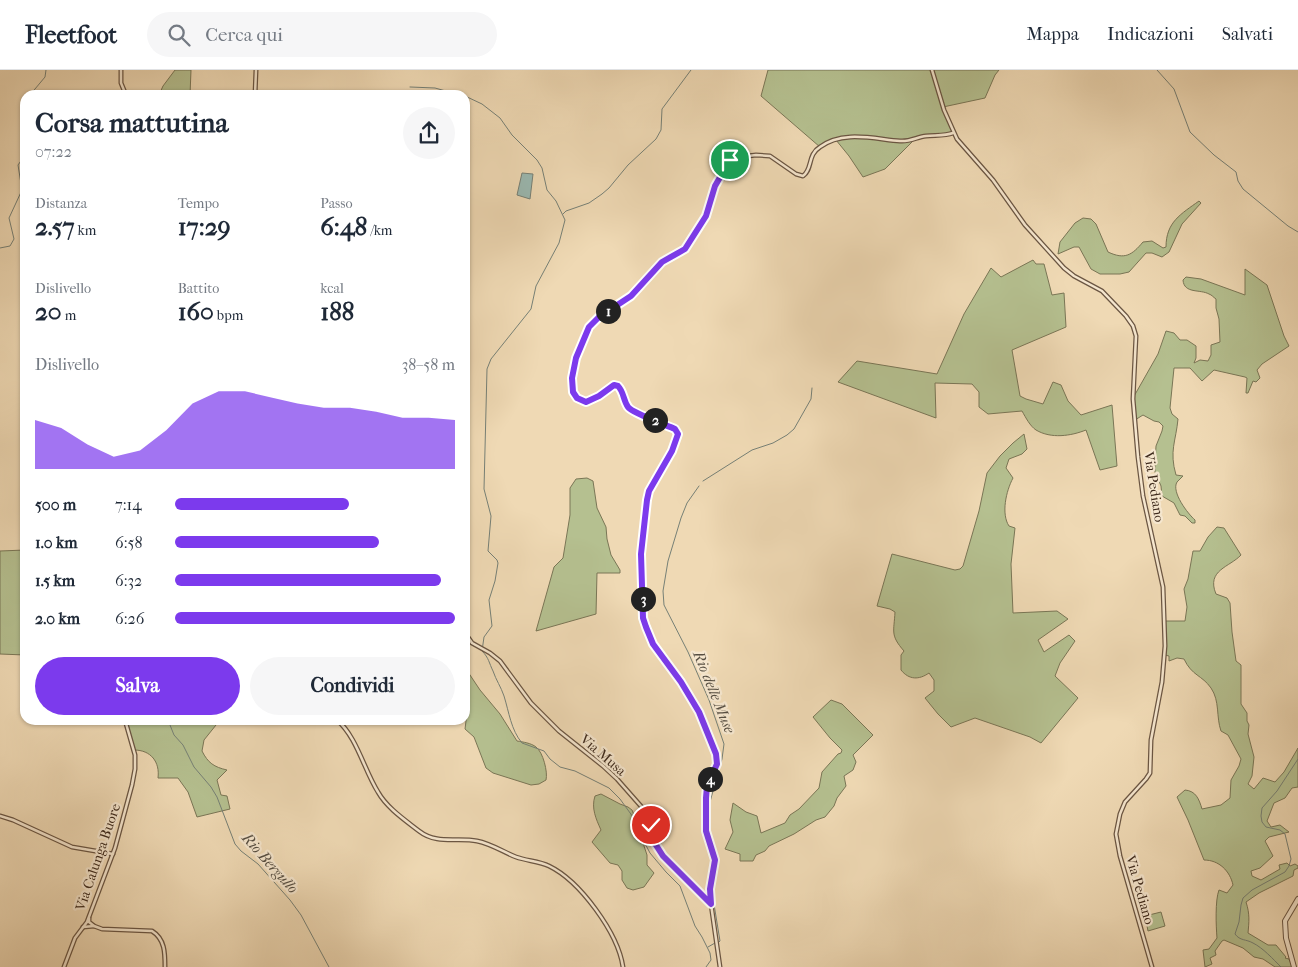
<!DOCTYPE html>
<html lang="it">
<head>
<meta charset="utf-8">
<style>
  :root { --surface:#fff; --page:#f6f6f7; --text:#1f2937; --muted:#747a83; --line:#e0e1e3; --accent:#7c3aed }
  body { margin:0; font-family:"IM FELL French Canon",serif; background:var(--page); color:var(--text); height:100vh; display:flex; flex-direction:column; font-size:19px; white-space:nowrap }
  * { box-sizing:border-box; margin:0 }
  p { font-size:16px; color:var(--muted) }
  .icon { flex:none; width:28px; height:28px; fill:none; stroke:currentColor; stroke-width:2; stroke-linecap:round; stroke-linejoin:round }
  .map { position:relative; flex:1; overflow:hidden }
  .drawer { position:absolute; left:20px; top:20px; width:450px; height:635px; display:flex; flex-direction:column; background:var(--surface); border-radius:15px; box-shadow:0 1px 4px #0004 }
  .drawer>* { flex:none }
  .pin { position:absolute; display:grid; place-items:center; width:42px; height:42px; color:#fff; margin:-21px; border:2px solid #fff; border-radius:50%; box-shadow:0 1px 5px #0007 }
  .km { position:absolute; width:25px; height:25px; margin:-12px; border-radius:50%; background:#222; color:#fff; font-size:14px; line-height:25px; text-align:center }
  .round { display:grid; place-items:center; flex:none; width:52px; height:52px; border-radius:26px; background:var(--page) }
  .summary { display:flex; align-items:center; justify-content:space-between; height:85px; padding:0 15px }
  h1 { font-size:28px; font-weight:700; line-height:38px }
  .stats { display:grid; grid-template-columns:repeat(3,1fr); gap:8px; height:85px; padding:5px 15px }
  .stats div { display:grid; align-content:center }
  .stats b { font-size:25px; font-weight:700 }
  .stats small { font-size:14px; font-weight:400 }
  .stats p { font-size:14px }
  .chart { height:140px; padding:10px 15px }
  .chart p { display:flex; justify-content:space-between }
  .chart svg { width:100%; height:90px; margin-top:5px; fill:var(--accent); opacity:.7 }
  .action { display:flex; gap:10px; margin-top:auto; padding:10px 15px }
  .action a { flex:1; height:58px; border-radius:30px; background:var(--accent); color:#fff; font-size:20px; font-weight:700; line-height:58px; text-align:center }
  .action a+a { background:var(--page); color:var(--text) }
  ul { padding:0 15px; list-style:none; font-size:16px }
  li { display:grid; grid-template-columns:80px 60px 1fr; align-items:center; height:38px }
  li i { height:12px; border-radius:6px; background:var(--accent) }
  header { display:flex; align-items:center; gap:30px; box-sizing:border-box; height:70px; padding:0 25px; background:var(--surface); border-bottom:1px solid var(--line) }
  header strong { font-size:24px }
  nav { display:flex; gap:28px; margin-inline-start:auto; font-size:18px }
  .search { width:350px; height:45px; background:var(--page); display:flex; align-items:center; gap:12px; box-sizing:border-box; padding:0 18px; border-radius:28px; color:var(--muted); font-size:19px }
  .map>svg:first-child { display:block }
  .green { fill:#b5c090; stroke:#7a7656 }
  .water { fill:#9ab9b2; stroke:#768076 }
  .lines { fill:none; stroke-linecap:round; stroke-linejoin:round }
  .stream { stroke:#768076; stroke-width:1 }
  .minor-casing { stroke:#6b5643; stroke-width:5 }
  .tertiary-casing { stroke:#6b5643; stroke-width:6 }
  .minor { stroke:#f5e6ce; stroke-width:2.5 }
  .tertiary { stroke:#f5e6ce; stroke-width:4 }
  .route-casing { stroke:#fff; stroke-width:10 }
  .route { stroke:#7c3aed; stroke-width:6 }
  .labels { text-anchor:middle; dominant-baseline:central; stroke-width:4.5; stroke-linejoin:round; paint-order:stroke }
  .street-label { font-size:14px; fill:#3f2b1d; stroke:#f5e6ce }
  .water-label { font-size:15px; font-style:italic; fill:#564e42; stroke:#f5e6ce }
</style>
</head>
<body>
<header>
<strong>Fleetfoot</strong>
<div class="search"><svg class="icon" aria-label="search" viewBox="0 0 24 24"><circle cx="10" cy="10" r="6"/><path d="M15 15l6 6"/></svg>Cerca qui</div>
<nav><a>Mappa</a><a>Indicazioni</a><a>Salvati</a></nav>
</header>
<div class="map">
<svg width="1298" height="897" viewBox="0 0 1298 897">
  <rect width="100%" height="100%" fill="#efd9b4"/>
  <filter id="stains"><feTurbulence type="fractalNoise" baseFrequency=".004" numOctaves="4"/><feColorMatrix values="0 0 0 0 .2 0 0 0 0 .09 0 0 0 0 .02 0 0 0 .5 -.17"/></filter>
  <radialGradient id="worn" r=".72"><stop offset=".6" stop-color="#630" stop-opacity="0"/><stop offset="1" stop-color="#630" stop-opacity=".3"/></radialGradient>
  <g class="green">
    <path d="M175,0H191L190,25H159L163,16Z"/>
    <path d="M768,0H999L995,5L985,28L943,37L953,63L916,68L885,99L863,107L849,86L836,70L820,77L761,26Z"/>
    <path d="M1199,131L1201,133L1182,154L1169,182L1162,187L1152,183H1146L1129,202L1120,204H1100L1091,199L1079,177H1074L1058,184L1060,172L1075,153L1083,148L1091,149L1096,154L1108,182C1125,190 1132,185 1143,172L1152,171L1163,178L1166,177C1166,152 1181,144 1199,131Z"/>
    <path d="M1033,190L1036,194H1044L1052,225L1064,223L1066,257L1012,280L1020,326L1026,329L1043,334L1053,312L1061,315L1068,331L1081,345L1112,335L1117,396L1100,400L1086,360C1071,366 1051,369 1036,360C1030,356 1026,348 1022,341L988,344L979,337V322L972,314L935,313L936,348L838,312L857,291L937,304L964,244L991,198L1001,207Z"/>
    <path d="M1245,199L1267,215L1284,266L1289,276L1262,294L1257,300L1260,308L1256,312L1253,311L1248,323H1246L1247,308L1245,307L1214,300L1202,311L1190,298H1174L1170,338L1172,344L1178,349C1176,371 1169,381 1176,405L1183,406C1181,408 1179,410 1177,412C1171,422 1188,444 1195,450V453H1192L1185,446L1180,445L1174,433L1162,426L1161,416L1155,402V393L1156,376L1162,361L1163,356L1159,352L1154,351L1143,345L1135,350L1133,328L1158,284L1166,261L1174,263L1180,270H1187L1196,276V288L1194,293L1200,290L1208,291L1211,285V275L1220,272L1219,249L1216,238V229C1213,227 1212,225 1209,224C1200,219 1184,224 1183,210L1186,207L1201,209L1245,225Z"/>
    <path d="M1024,364L1027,379L1022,384L1009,389L1006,398L1013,408C1006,421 1001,444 1009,456L1015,458L1011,494L1013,543L1057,541L1068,549L1038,570L1044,582L1069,565L1075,571L1060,593L1055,606L1078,628L1041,673L1030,667L975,648L951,657L938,644L925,628L934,621V610L929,603C919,610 909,610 901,600V585L904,581C890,565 894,562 895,542L890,539L877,536L892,484L955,500L960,499L963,496L979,441L987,403L1000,386L1013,373Z"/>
    <path d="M587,408L593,411L597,438L606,457L607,469L611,485L620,500V503H597L596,544L536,561L554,497L563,488L570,445V418L576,409Z"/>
    <path d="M1217,457L1224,458L1241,485C1230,497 1206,500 1216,524L1227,528L1230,533L1232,562L1236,591L1241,595V634L1247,643V651L1249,655L1248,664L1254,687L1252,706L1248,714L1254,719L1263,708L1275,712L1284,702L1298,678V717L1292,718L1285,728L1274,733L1267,751L1271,757L1280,755L1289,762L1269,767L1265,771L1273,786L1260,798L1251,801L1252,806L1261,810L1280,799L1279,795L1287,793L1290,796L1295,794L1298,796V798L1294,800L1293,806L1259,823L1246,832C1250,844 1249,852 1248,863L1268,875H1276L1286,887L1285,888L1289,889L1293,897H1275L1263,889L1254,887L1243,878L1224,870L1222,871L1215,881L1216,885L1210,888L1212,894L1205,897L1203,880L1209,879L1217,868C1216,856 1215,830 1219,820L1227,823L1233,815C1230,801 1219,790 1204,790L1188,750L1177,727L1185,720C1196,721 1199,729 1202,739L1221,735L1230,728L1231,710L1239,696L1241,689L1228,665L1221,661C1216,647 1220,631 1211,618C1202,605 1192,606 1184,589L1177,588L1169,591V586L1165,585V551H1185L1187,537L1184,519L1188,509L1193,481H1200L1208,467Z"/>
    <path d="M25,480V585L0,584V481Z"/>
    <path d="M465,582L466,599L480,620L500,644L517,671C523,672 531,673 536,677C543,682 548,702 546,710L539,714L531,715L493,703L486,698L474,667L465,659L467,643L465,641Z"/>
    <path d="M831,630L842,634L873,665L853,685L856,692L853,700L844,706L846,716L837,728L834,736L825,747L816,750L794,764L769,776L765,781L756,785L753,791H740V784L725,779L733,762L730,750L733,733L746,742L757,746L761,763L785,753L790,745L799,739L819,718L822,702L838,684L841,683L842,680L830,668L813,647Z"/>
    <path d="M126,650H220L204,670L202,681C208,693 214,697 227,700L217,710L221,725L227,726L230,739L197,747L188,722L178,708H158C160,692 151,680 134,680Z"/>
    <path d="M601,724L620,734L628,737L632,740L643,766L644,776L647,785V795L654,803L644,817L633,820L627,818L622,810V801L618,795L610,793L592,772L601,760C596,749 591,738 595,726Z"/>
    <path d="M1161,842L1165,856L1148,861L1145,846Z"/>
  </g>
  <path class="water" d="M522,103L533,104L530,129L517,125Z"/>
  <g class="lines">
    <g class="stream">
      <path d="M1157,0L1174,19L1190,62L1214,85L1236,102L1238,111L1243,119L1288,156L1298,162"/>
      <path d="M410,17L435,18L460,25"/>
      <path d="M30,25L45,7L46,0"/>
      <path d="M465,26L482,34L500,48L512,65L537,90L542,98L547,120L556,131L565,150L559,173L536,216L531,239L491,289L487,299L484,419L491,446L488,481L497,490L498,493L495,511L489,530L492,556L484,567L482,581C489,588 489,593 493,601C496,610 501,617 504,626C509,642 511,660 522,673L544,681L550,689L560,697L575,701L609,718L620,729L633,747L640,764L650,783L666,802L680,816L695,856L702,867L710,883L711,890L706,897"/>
      <path d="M563,144L566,141L589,133L602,124L609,118L628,95L656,69L661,60L662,39L691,0"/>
      <path d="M0,178L10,176L14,169L9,148L22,120L18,95L25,85"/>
      <path d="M703,411L752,380L773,373L787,365L794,359L811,329L812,318"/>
      <path d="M699,416L687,433L681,448L668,491L663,521L664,535L688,582L709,630L724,674L722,689L708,739V753"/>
      <path d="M168,650L174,665L183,675L194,697L211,717L217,727L235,774L241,781L258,794L290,830L301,845L329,897"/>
      <path d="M708,762C713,783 721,785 714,808"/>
      <path d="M712,822L720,871L718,873"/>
      <path d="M708,877L715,873"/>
      <path d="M1281,897C1273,889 1263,878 1253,873C1246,869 1240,871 1235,864L1239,852L1241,835L1243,828L1252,820L1285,802L1289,796L1291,789L1285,764L1280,760L1266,757L1262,752L1261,746L1262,738L1277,721L1298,689"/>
    </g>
    <g class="minor-casing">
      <g id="minor">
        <path d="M121,0V13L126,25"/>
        <path d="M932,0L944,40L957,69L993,110L1025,155L1064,198L1074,206L1102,221L1126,246L1133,256L1136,266L1133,329L1138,387L1143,426L1163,517L1165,576L1162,612L1151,670L1150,703L1146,709L1125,732L1120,744L1116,764L1120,786L1152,897"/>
        <path d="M255,25L256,0"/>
        <path d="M465,563L472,573L490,583L500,591L531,633L559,661L603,696L617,709L647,743L651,752L654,772L661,782L710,833"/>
        <path d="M337,650C357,667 364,700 378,722C387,738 405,750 419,761C437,775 457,767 477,771C492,774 503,782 516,787C527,791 539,791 549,796C580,811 618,863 623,897"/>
        <path d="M0,746L13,750L72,777L113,784"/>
        <path d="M89,848V852L94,856L102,859L152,861C165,869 165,883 165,897"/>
        <path d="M83,857L94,856"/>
        <path d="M64,897L75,868L87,852L115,778L132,715L135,699V685L125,650"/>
        <path d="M720,897L710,827L715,790L707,766L706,747V721L717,694L716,684L699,642L681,612L653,574L645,557L643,548L641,484L647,430L649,421L672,381L678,364L675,359C665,354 633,343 628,337C623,330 624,322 618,315H614L591,330H582L573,322L572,308L576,288L589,257L599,247L631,226L662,192L685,179L706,146L715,116L727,94L732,88L756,85L770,86L796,104L803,106C813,99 807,85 820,77C843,60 874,69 900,71C910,72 917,67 926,66C935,65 945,66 953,63"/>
      </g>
    </g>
    <g class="tertiary-casing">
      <path id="tertiary" d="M1294,897L1286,868L1285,851L1298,829"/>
    </g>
    <use href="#minor" class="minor"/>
    <use href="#tertiary" class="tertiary"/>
  </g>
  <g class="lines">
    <g class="route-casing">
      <path id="route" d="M651,755L654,772L663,786L711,834L710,819L715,790L706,761V728L707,716L717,694L716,684L699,642L681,612L653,574L646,557L643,548L641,484L647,430L649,421L672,381L678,364L675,359C666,355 632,343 628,337C623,330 624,322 618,316L614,315L599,326L586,332L577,328L573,322L572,308L576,288L589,257L599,247L631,226L662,192L685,179L706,146L715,116L730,90"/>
    </g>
    <use href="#route" class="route"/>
  </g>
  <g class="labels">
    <g class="street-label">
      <text transform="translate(1154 417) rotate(81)">Via Pediano</text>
      <text transform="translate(603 685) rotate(41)">Via Musa</text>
      <text transform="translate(98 787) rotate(-71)">Via Calunga Buore</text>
      <text transform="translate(1140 820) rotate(74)">Via Pediano</text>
    </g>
    <g class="water-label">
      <text transform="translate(714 622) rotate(68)">Rio delle Muse</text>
      <text transform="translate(270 793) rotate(48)">Rio Bergullo</text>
    </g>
  </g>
  <rect width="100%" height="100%" filter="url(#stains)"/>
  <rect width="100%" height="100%" fill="url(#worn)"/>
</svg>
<div class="pin" style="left:730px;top:90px;background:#1e9e55"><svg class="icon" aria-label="arrive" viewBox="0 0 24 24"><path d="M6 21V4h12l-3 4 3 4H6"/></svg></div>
<div class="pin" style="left:651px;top:755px;background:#d93025"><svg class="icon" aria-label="check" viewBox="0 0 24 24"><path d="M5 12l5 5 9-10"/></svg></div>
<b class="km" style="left:608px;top:241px">1</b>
<b class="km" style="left:655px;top:350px">2</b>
<b class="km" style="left:643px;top:529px">3</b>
<b class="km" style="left:710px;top:709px">4</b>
<section class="drawer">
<div class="summary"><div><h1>Corsa mattutina</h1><p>07:22</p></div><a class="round"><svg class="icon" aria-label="share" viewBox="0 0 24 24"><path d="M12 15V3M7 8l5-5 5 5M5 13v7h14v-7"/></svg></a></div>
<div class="stats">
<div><p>Distanza</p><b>2.57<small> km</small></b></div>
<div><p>Tempo</p><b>17:29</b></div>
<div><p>Passo</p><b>6:48<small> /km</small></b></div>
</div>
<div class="stats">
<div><p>Dislivello</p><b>20<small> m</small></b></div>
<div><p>Battito</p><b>160<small> bpm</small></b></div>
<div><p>kcal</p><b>188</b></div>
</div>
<div class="chart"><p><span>Dislivello</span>38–58 m</p>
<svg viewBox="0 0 160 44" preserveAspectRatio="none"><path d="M0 44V20L10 24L20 32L30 38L40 35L50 25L60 12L70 6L80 6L90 9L100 12L110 14L120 14L130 16L140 19L150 19L160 20V44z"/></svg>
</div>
<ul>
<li><b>500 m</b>7:14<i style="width:62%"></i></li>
<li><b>1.0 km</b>6:58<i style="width:73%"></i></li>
<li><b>1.5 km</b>6:32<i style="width:95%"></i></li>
<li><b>2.0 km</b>6:26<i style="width:100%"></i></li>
</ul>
<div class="action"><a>Salva</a><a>Condividi</a></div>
</section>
</div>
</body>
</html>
